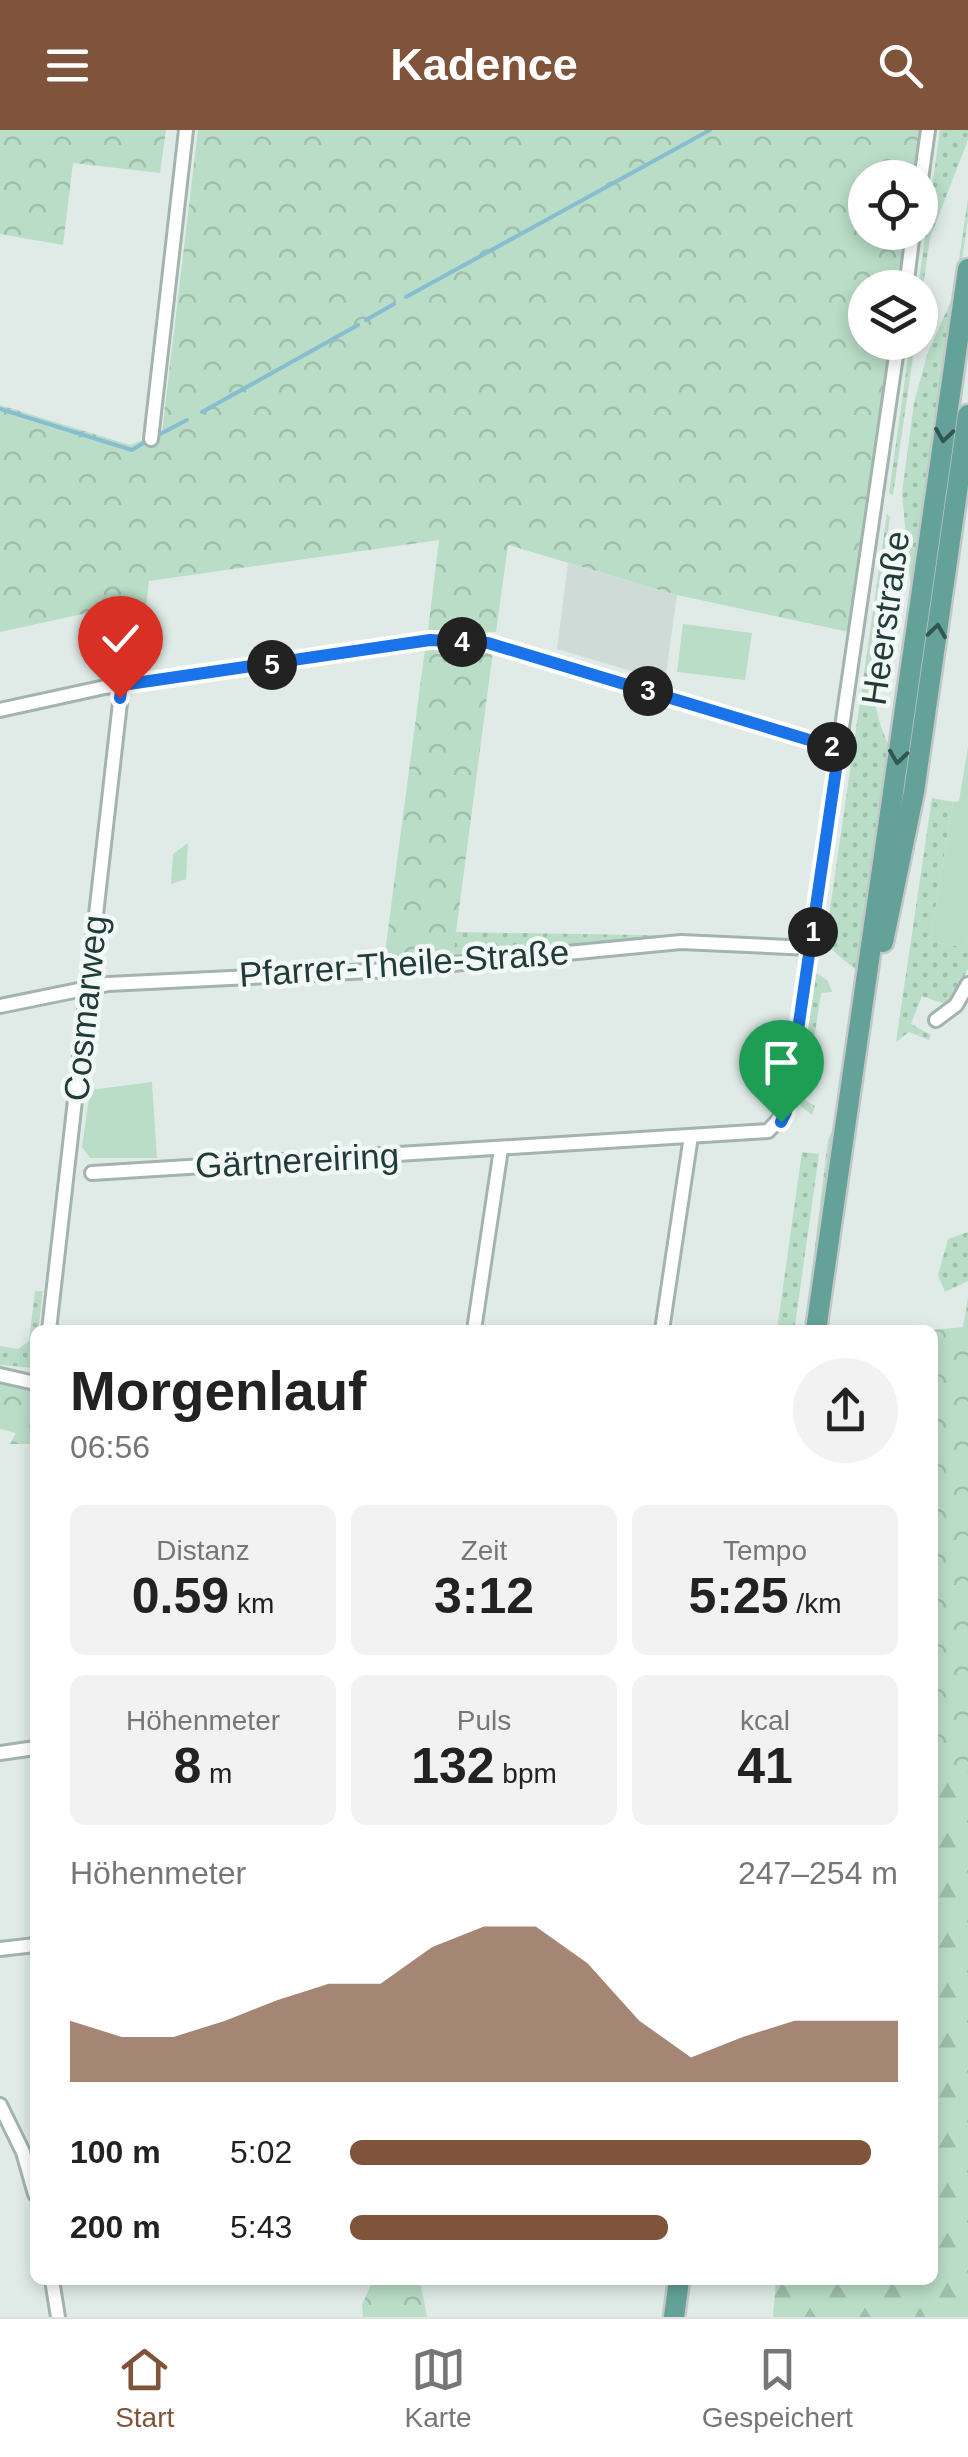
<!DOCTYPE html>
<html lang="de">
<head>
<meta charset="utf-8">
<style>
  :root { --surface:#fff; --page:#f2f2f2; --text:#222; --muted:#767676; --line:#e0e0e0; --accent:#80543a }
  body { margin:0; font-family:Helvetica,sans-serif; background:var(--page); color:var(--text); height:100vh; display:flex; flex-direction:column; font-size:38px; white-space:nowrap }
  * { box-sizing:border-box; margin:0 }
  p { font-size:32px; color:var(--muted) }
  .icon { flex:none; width:55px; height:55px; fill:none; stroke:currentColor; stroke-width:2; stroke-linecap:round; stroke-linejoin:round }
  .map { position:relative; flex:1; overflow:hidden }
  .drawer { position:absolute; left:30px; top:1195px; width:908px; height:960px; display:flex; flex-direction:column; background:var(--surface); border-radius:15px; box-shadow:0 5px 15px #0003 }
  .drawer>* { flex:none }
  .controls { position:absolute; left:848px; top:30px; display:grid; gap:20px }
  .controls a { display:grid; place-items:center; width:90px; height:90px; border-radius:50%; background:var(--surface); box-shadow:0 5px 15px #0003; font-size:50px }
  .pin { position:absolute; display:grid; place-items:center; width:85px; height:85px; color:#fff; margin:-102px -42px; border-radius:50% 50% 50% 0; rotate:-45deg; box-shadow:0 0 10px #0007 }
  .pin .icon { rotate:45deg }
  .km { position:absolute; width:50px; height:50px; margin:-25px; border-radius:50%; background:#222; color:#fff; font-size:28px; line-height:50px; text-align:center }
  .round { display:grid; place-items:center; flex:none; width:105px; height:105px; border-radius:52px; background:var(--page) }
  .head { display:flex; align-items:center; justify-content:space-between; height:170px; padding:0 40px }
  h1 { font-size:55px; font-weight:800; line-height:75px }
  .stats { display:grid; grid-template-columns:repeat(3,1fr); gap:15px; height:170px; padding:10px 40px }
  .stats div { display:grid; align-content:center; border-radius:15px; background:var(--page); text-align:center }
  .stats b { font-size:50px; font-weight:800 }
  .stats small { font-size:28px; font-weight:400 }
  .stats p { font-size:28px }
  .chart { height:280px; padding:20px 40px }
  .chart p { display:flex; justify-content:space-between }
  .chart svg { width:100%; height:180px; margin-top:10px; fill:var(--accent); opacity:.7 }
  ul { padding:0 40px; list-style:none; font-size:32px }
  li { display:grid; grid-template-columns:160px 120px 1fr; align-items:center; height:75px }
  li i { height:25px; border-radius:12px; background:var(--accent) }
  header { display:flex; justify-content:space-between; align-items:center; height:130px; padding:0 40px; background:var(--accent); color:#fff; font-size:45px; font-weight:800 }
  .tab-bar { display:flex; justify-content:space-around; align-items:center; height:140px; border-top:2px solid var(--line); background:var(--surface); font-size:28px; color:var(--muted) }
  .tab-bar a { display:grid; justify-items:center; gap:5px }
  .tab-bar .active { color:var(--accent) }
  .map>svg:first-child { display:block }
  .built { fill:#cfdbd7 }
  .grass { fill:url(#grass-dots) }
  .forest { fill:url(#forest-firs) }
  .park { fill:url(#park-crowns) }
  .garden { fill:#b9ddc7 }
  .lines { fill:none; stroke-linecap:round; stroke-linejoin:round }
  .stream { stroke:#87bdd1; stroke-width:4 }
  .minor-casing { stroke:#a3b3b0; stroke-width:18 }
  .primary-casing { stroke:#c1c8c7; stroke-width:25 }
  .minor { stroke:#fff; stroke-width:12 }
  .primary { stroke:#64a299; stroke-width:20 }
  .oneway { stroke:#325650 }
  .route-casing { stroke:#fff; stroke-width:20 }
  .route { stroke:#1a73e8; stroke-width:12 }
  .labels { text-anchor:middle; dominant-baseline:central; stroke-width:9; stroke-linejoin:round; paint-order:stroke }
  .street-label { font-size:35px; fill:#213c38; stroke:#f1f8f5 }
</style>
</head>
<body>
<header><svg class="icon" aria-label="menu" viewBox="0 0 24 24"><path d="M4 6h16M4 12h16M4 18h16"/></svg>Kadence<svg class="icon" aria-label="search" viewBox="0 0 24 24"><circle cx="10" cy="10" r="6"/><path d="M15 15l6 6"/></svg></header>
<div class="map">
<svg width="968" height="2187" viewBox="0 0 968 2187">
  <defs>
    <pattern id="grass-dots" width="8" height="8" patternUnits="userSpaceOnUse" patternTransform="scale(2.5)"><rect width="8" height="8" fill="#b9ddc7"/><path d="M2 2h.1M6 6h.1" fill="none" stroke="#9fbfac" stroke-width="1.8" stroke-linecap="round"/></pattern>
    <pattern id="forest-firs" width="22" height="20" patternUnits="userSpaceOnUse" patternTransform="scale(2.5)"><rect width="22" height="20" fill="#b9ddc7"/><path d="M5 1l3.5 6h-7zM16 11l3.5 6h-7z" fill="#9fbfac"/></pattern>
    <pattern id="park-crowns" width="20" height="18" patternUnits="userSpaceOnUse" patternTransform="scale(2.5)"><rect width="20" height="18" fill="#b9ddc7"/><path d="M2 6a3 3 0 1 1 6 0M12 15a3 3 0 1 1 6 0" fill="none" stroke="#9fbfac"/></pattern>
  </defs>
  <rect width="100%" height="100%" fill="#e0ebe8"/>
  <path class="built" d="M568,433L677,465L665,551L557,519Z"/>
  <g class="grass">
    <path d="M940,0H968V10L930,108L920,177L918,157Z"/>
    <path d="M968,68V89L894,593L911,461L902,363L914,273L927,225L954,164Z"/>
    <path d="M910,213H915L893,365L889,363Z"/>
    <path d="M887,384L890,387C880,460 854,550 891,620L856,840L825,814Z"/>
    <path d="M932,668L953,672L930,811L963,817L968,809V839L951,870L942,873L922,866L911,894L931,905L929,910L909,902L896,912Z"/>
    <path d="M456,802L699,806L453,825Z"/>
    <path d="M815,842L828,851L832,862L821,863L805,970L815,976L812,985L794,971Z"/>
    <path d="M834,996L810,1164H809L828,1010Z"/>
    <path d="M802,1022L819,1024L795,1195L777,1200Z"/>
    <path d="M968,1102V1151L945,1162L938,1145L948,1109Z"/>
    <path d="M35,1161H43L34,1238L0,1235V1216L18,1219L29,1211Z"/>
  </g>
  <path class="forest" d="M968,1625V2187H773L776,2150H932L933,1637Z"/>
  <g class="park">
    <path d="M0,0H166L160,43L73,33L63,115L0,104Z"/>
    <path d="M198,0H922L915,47L865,48V102L907,103L899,157L865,158V212L891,213L849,502L677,465L508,415L496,502L428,500L439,410L149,451L139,539L112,546L119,476L0,502V275L130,315L162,302Z"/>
    <path d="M430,515L493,521L453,825L449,830L388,834L384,830L425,519Z"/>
    <path d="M188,713L186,749L171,754L173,724Z"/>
    <path d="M968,1167V1642L933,1646V1200L963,1197Z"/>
    <path d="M0,1253L35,1261V1314H10L16,1303L0,1299Z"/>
    <path d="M373,2150H420L427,2187H363L362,2175Z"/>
  </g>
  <g class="garden">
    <path d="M683,494L752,503L745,550L677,542Z"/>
    <path d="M968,617V809L963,817L930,811L953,672L959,671Z"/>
    <path d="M152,952L157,1028H90L82,1017L90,960Z"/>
  </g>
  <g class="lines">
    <g class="stream">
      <path d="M406,167L710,0"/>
      <path d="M366,190L394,174"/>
      <path d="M0,279L132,320L145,312"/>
      <path d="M202,282L358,195"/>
      <path d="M158,305L187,290"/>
    </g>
    <g class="minor-casing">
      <g id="minor">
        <path d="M920,57L928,0"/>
        <path d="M906,158L913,102"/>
        <path d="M151,309L186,0"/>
        <path d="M0,580L105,557L430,511L488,513L839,619"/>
        <path d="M0,876L108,854L391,840L681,812L810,818"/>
        <path d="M936,890L956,875L968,854"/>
        <path d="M92,1043L768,1001L786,982L898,212"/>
        <path d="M49,1200L122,555"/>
        <path d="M474,1200L501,1019"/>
        <path d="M662,1200L691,1006"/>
        <path d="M0,1245L35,1253"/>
        <path d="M0,1623L35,1618"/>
        <path d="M0,1819L35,1815"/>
        <path d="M0,1975L23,2022L35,2064"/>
        <path d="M52,2150L58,2187"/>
      </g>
    </g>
    <g class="primary-casing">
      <g id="primary">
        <path d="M883,812L914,662L968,285"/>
        <path d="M816,1200L968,139"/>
        <path d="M674,2187L679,2150"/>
      </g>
    </g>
    <use href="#minor" class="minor"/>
    <use href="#primary" class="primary"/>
  </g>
  <defs><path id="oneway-chevron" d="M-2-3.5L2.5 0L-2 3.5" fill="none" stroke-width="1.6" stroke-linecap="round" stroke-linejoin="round" transform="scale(2.5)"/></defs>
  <g class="oneway">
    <use href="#oneway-chevron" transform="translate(944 305) rotate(98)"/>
    <use href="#oneway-chevron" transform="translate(937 501) rotate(-82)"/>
    <use href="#oneway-chevron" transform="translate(898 627) rotate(98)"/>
  </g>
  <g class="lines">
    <g class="route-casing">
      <path id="route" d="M120,568L122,555L430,510L488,513L839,619L786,982L781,992"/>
    </g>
    <use href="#route" class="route"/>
  </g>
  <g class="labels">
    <g class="street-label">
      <text transform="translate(885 488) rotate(-82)">Heerstraße</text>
      <text transform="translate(404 833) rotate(-4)">Pfarrer-Theile-Straße</text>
      <text transform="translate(85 878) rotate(-84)">Cosmarweg</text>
      <text transform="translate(297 1030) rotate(-3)">Gärtnereiring</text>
    </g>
  </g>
</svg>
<div class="controls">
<a><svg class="icon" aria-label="locate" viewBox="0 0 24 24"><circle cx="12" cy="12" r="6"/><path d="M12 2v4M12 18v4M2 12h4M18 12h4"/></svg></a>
<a><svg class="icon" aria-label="layers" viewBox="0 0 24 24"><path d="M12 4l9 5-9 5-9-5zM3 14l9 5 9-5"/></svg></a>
</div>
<div class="pin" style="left:781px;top:992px;background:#1e9e55"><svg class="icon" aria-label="arrive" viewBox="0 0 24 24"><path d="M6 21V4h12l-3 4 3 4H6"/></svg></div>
<div class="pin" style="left:120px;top:568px;background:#d93025"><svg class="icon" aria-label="check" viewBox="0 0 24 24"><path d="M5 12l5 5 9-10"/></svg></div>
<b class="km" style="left:813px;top:802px">1</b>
<b class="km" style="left:832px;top:617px">2</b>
<b class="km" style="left:648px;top:561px">3</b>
<b class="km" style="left:462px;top:512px">4</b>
<b class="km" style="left:272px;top:535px">5</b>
<section class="drawer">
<div class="head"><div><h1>Morgenlauf</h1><p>06:56</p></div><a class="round"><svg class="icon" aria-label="share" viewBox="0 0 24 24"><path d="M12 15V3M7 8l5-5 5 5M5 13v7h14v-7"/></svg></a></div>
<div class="stats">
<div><p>Distanz</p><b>0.59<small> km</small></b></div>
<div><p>Zeit</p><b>3:12</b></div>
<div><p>Tempo</p><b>5:25<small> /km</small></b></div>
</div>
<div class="stats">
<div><p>Höhenmeter</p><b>8<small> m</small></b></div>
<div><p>Puls</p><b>132<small> bpm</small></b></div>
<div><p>kcal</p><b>41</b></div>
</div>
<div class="chart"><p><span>Höhenmeter</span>247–254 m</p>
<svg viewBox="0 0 160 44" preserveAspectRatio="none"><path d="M0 44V29L10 33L20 33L30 29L40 24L50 20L60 20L70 11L80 6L90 6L100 15L110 29L120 38L130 33L140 29L150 29L160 29V44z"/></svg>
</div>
<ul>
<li><b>100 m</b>5:02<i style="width:95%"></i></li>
<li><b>200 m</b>5:43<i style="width:58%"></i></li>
</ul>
</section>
</div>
<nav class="tab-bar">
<a class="active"><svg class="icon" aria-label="home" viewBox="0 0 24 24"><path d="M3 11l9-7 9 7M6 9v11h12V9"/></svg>Start</a>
<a><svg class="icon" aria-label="map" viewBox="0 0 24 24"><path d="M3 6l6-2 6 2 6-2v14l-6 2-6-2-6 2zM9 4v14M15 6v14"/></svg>Karte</a>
<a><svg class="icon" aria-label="saved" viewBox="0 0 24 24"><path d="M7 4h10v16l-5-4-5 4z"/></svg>Gespeichert</a>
</nav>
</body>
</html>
